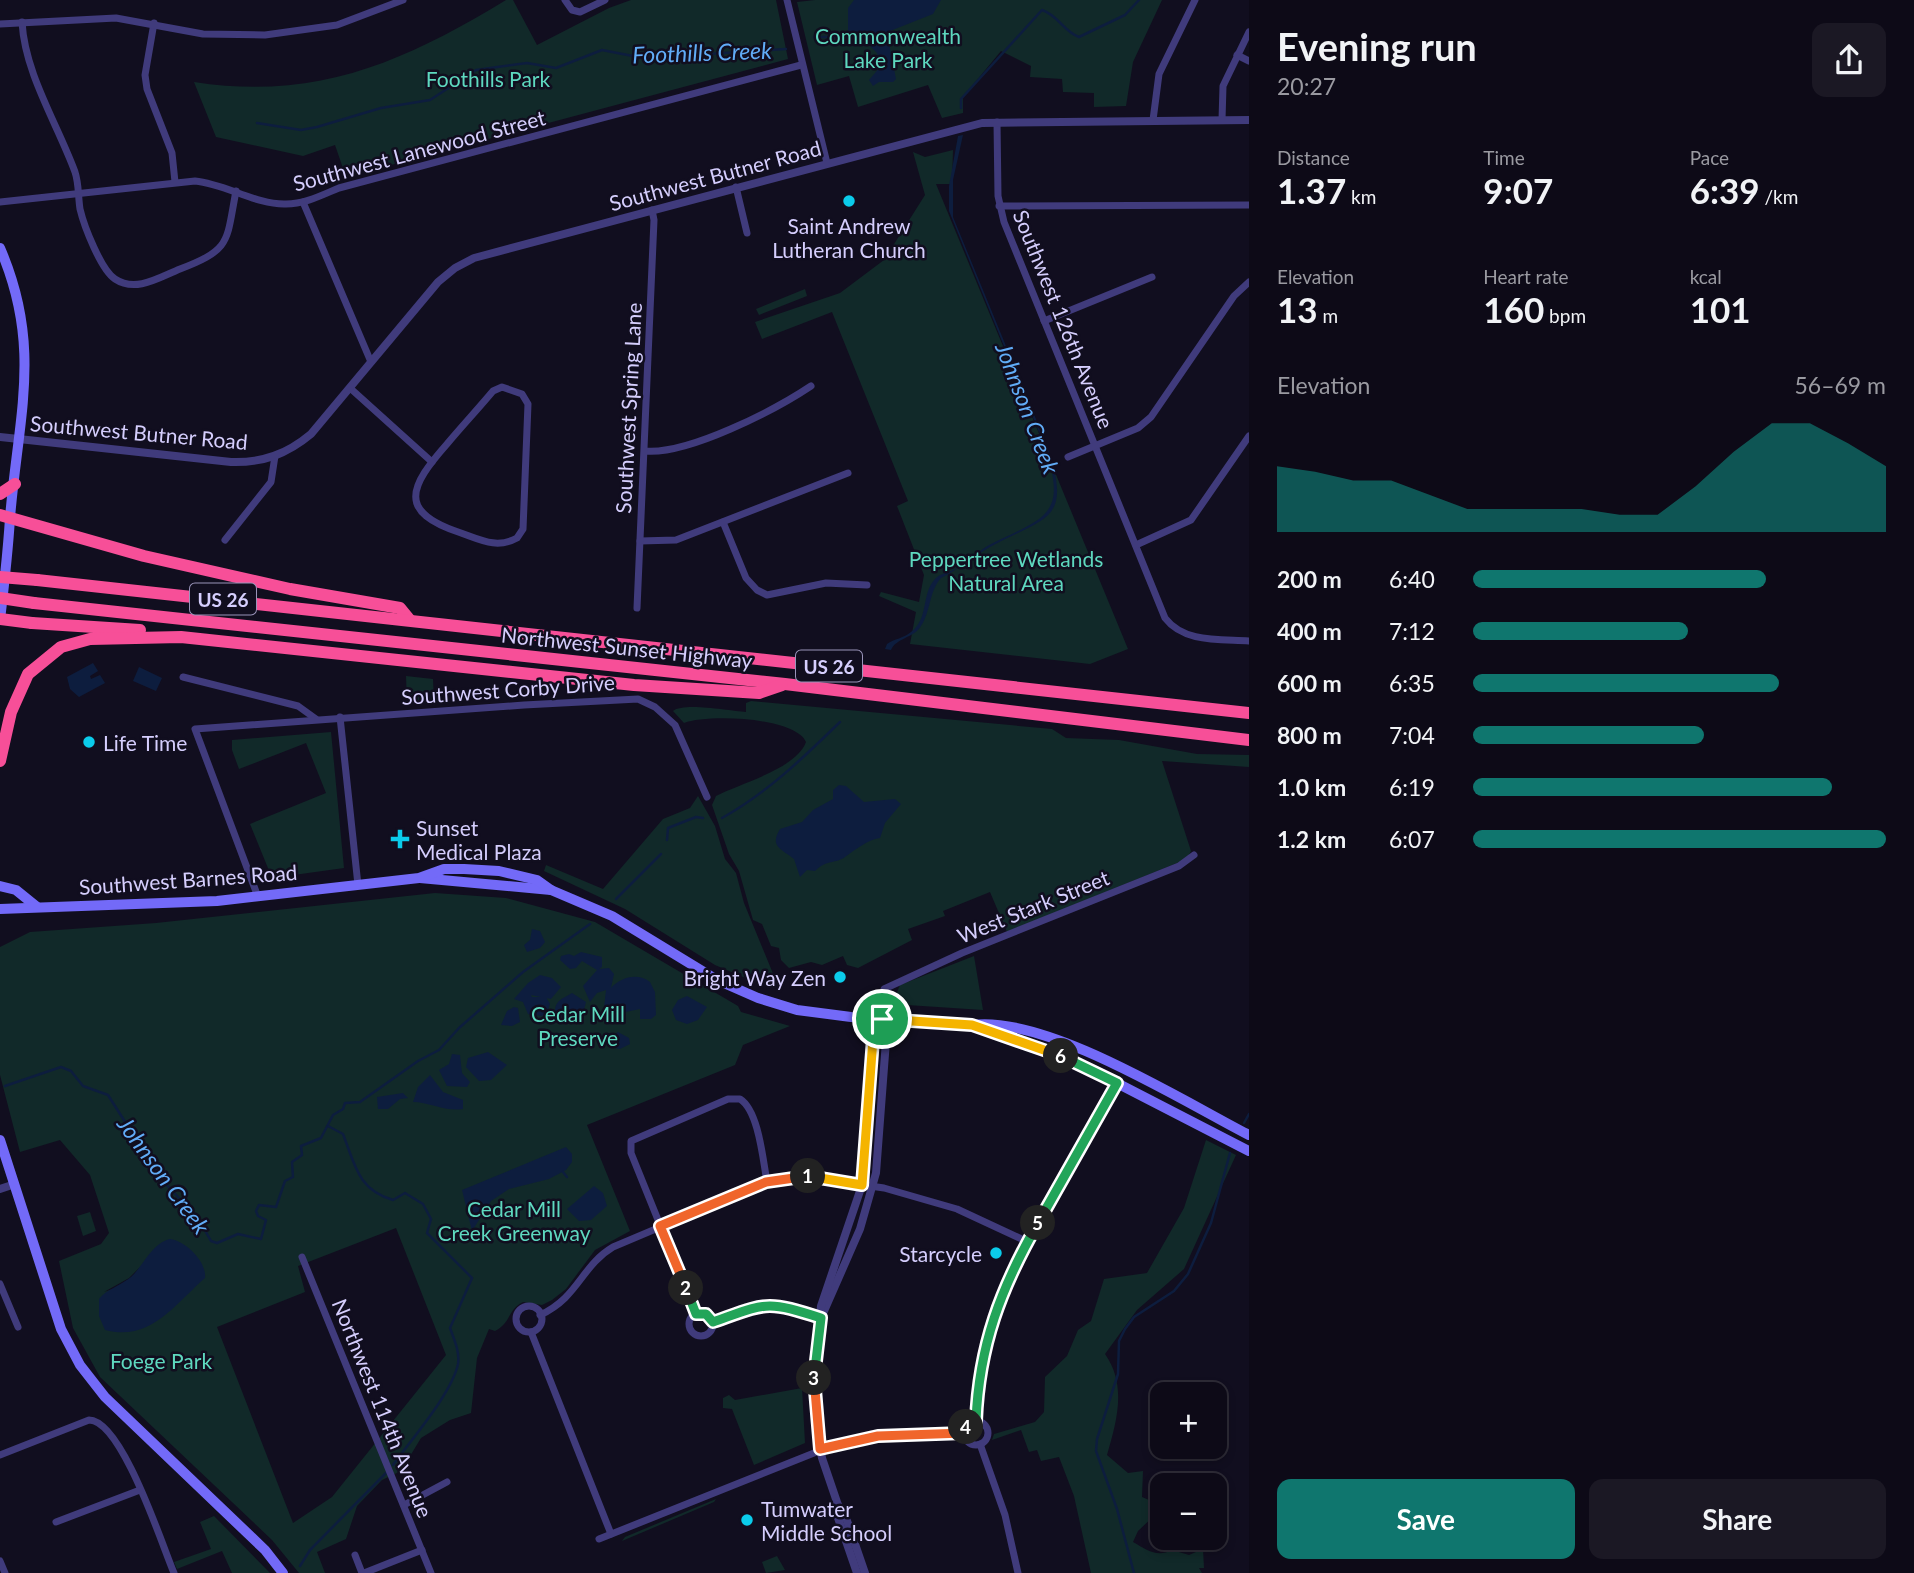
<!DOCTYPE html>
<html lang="en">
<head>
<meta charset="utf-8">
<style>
  :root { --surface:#0d0a17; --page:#1b1824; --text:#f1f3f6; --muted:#9a9aa1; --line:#2d2b36; --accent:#0f766e }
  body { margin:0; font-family:Lato,sans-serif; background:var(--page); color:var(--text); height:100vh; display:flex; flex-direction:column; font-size:26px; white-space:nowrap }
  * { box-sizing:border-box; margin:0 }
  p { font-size:23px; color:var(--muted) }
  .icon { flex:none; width:38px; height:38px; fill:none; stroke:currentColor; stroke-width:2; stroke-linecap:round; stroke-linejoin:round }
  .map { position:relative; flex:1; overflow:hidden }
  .side { display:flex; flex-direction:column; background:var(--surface); width:665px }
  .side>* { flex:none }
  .fabs { position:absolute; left:1150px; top:1382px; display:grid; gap:14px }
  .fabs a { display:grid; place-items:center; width:77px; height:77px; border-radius:14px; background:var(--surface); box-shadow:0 4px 10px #0003,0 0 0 2px var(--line); font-size:35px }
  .pin { position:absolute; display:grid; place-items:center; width:60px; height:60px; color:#fff; margin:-30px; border:4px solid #fff; border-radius:50%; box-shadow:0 2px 7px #0007 }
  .km { position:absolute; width:35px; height:35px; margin:-18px; border-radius:50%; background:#222; color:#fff; font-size:19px; line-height:35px; text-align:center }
  .round { display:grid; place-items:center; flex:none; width:74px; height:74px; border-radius:14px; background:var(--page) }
  .headline { display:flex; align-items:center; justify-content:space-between; height:119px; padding:0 28px }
  h1 { font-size:38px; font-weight:700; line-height:52px }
  .metrics { display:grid; grid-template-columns:repeat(3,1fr); gap:10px; height:119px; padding:7px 28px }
  .metrics div { display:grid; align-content:center }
  .metrics b { font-size:35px; font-weight:700 }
  .metrics small { font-size:19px; font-weight:400 }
  .metrics p { font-size:19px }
  .chart { height:196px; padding:14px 28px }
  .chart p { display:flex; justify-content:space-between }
  .chart svg { width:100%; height:126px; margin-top:7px; fill:var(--accent); opacity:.7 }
  .primary-button { display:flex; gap:14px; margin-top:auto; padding:14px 28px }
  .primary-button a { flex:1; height:80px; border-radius:14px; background:var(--accent); color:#fff; font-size:28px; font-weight:700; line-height:80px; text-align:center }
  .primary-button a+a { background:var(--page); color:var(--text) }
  ul { padding:0 28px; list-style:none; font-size:23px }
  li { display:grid; grid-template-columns:112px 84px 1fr; align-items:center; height:52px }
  li i { height:18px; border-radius:9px; background:var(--accent) }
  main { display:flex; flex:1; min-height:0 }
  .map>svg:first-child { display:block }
  .green { fill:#112929; fill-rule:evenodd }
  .water { fill:#0d1d3e }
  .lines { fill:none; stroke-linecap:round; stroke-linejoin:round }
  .stream { stroke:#0d1d3e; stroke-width:2.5 }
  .minor { stroke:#403b7c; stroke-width:7 }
  .tertiary { stroke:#403b7c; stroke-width:8 }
  .secondary { stroke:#736af8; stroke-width:10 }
  .motorway { stroke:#f74f98; stroke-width:12 }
  .motorway-bridge { stroke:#f74f98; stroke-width:12 }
  .split-1-casing { stroke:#fff; stroke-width:14 }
  .split-2-casing { stroke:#fff; stroke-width:14 }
  .split-3-casing { stroke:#fff; stroke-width:14 }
  .split-4-casing { stroke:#fff; stroke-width:14 }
  .split-5-casing { stroke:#fff; stroke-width:14 }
  .split-6-casing { stroke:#fff; stroke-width:14 }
  .split-7-casing { stroke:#fff; stroke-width:14 }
  .split-1 { stroke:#f5b400; stroke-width:9 }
  .split-2 { stroke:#f0652b; stroke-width:9 }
  .split-3 { stroke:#22a559; stroke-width:9 }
  .split-4 { stroke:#f0652b; stroke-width:9 }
  .split-5 { stroke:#22a559; stroke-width:9 }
  .split-6 { stroke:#22a559; stroke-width:9 }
  .split-7 { stroke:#f5b400; stroke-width:9 }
  .poi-dot { fill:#0bcceb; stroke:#110e1f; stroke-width:2.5 }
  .labels { text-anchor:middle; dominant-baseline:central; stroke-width:5; stroke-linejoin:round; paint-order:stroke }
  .shield { fill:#110e1f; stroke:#9a94ba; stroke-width:2 }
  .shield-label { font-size:19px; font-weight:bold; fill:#d5cefd }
  .park-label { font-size:21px; fill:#5ed8bf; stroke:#110e1f }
  .street-label { font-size:21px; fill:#d5cefd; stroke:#110e1f }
  .poi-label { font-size:21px; fill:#d5cefd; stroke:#110e1f; text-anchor:start }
  .water-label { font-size:23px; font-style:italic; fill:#61acf7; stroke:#110e1f }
</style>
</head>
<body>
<main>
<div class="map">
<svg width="1249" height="1573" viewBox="0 0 1249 1573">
  <rect width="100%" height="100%" fill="#110e1f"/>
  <g class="green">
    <path d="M506,0H513L537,45L609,8L631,0H776L788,59L346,177L335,145L303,156L216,137L194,82C316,101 404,62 506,0Z"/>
    <path d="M815,0H1162L1133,62L1126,106L1094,107V93L1063,92L1062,79L1030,77L1031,66L1001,51L963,97V113L942,118L928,85L858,107L849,76L817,85L797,2Z"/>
    <path d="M953,150L952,184H936L1128,649L1090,664L910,644L916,612L879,596L881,592L919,602L924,575L897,506L908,501L832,312L762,339L755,322L840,293L884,260L925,195L913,152L925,157Z"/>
    <path d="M805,289L807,296L759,315L756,309Z"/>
    <path d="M406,676L433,679L434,703L403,705L407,704Z"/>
    <path d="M751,701L1052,729L1066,738L1119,740L1197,754L1249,755V767L1162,761L1191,851L1187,859L1007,932L990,892L943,911L945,916L908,929L912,940L858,968L847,965L843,956L822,965L811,962L789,968L781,960L779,948L771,946L762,924L753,920L739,871L729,854L712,805L716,796C741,783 796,769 806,742C795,717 708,714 684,723L673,711C684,702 730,711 746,712V703Z"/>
    <path d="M331,732L344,868L272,878L250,824L326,793L306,743L239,769L232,750V740Z"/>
    <path d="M698,796L715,826L725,859L736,873L744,903L774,976L773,986L769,988L715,965L625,909L544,871L546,865L603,889L663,819L690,808Z"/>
    <path d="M435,893L506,898L595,922L738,1006L741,1012L790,1026L743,1045L735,1065L587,1125L630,1231L595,1250L566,1289L552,1300L542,1305L523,1302C507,1310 512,1322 495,1331L489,1329L477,1358L471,1413L450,1420L421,1438L401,1471L382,1480L357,1506L346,1539L317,1552L325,1573H299L272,1540L100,1377L73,1328L59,1261L101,1244L109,1233L90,1175L60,1140L20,1152L0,1075V947L30,932L156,923ZM396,1228L446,1355L332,1497L293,1523L217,1327L305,1292L298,1266ZM197,1260L104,1292L129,1278L139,1268Z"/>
    <path d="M974,956L983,1010L892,1004L900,985Z"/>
    <path d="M1206,1140L1236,1155L1184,1269L1137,1310L1105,1354C1127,1385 1117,1421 1107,1455L1128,1473L1143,1471L1142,1497L1156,1503L1157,1513L1138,1531L1133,1542C1147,1550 1157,1558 1172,1550L1189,1555L1203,1549L1204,1568H1199L1202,1573H1091L1074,1496L1059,1457L1041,1461L1037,1450L1029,1452L1021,1430L992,1440L994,1434L1035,1422L1044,1412L1045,1377L1067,1356L1078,1330L1091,1321L1104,1279L1147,1273L1184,1208Z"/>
    <path d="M90,1212L96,1231L83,1236L77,1216Z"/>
    <path d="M802,1388L805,1443L754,1465L732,1409L723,1408V1398L729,1395L735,1400Z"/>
    <path d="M716,1499L714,1502L622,1541L625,1537Z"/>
    <path d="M214,1516L270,1573H232L222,1551L177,1569L174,1562L211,1549L200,1522Z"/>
    <path d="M777,1556L785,1570L766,1573L762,1562Z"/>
  </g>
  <g class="water">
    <path d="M854,0H941L933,14L890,31L888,38L896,79L893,82H879L873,86L869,80L881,66L877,53L869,45L848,43V8Z"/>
    <path d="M963,135L953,180V217L1047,446C1073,522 1047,516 990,547C973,557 959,569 941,578C929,591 931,611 921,626C914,638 896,638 891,650L885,649L887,644C894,639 904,638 911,632C929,619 921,594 935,579C940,573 951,572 959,567C969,561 978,551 989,545C1045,517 1068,517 1045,447L949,211V186L958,136Z"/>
    <path d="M93,663L98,671L90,676L91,679L100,675L105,683L79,697L70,689L67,677Z"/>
    <path d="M139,667L162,678L156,691L133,681Z"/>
    <path d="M839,785L846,786L864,802L895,799L901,804L885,823L880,838C867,840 855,850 845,857C836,864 827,859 815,871L807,870L800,877L794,859C782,849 769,847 780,829L802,822L813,810L833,799V790Z"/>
    <path d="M532,929L540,931L545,942L540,948L527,952L524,945L530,940Z"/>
    <path d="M581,952L602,957V967L599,969L609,968L614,974L611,988C620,978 637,972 650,982L655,992L656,1015L651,1019H640V1009L611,1015L604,1008L606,990L597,993L590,1002L583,986L597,970L582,961L576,968L570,969L560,960L561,956L569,954L574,956Z"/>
    <path d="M540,975L552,978L561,987L551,999L531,995L532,997H546L550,1004L547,1013L542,1016L528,1014L523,1002L514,999L528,983Z"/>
    <path d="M572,993L586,1002L584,1010L571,1017L559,1016L555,1011C555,1000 564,998 572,993Z"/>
    <path d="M687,996L707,1007L698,1020L687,1024L676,1020L672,1010L678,1000Z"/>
    <path d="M514,1007L518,1008L520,1022L512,1026L501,1025L507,1011Z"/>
    <path d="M618,1032L629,1038L630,1044L620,1049L609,1047L612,1044L609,1038Z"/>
    <path d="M488,1052L507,1065L491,1080L479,1081L466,1067L468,1058Z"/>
    <path d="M452,1054L460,1055L462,1073L470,1082L467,1087L447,1086L439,1070L449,1064Z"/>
    <path d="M430,1075L443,1092L463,1100V1109C446,1112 429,1102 413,1102L418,1087Z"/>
    <path d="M403,1093L408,1098L400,1099L388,1109H378L377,1097Z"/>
    <path d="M566,1147L572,1154V1162L566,1170L549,1179L509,1189L491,1201L472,1231L462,1190Z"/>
    <path d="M594,1186L603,1193L607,1206L591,1220L579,1221L567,1209Z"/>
    <path d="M170,1239C186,1241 207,1262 205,1278C175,1304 151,1342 105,1330L99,1316V1299C107,1289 120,1286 131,1277C144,1265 152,1243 170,1239Z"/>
  </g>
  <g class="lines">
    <g class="stream">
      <path d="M814,37H849"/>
      <path d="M961,108V99L1042,10C1058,15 1064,32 1079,37L1125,15L1139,0"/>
      <path d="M257,123L301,130L317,127L381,108L430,100L476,70L527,63L556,68L602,50L643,58L786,49"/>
      <path d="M722,818C767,793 803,758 840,722"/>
      <path d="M667,840L668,828L696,817L703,818"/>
      <path d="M616,899L661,854"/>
      <path d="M5,1086L61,1067L71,1071L83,1086L108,1095L162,1180L198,1218L211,1241L217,1243L238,1234L261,1239L266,1220L258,1216L256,1211L259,1205L276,1207L285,1181L293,1177L292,1162L302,1155L301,1146L321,1138L333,1115L343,1109L345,1103L360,1102L418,1061L439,1050L459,1028L523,972L590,924"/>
      <path d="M1244,1123L1249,1114"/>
      <path d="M328,1126L343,1134C355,1165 358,1190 393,1200L405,1193L423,1204L431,1219L427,1233L472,1278L450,1328C454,1339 460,1352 458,1364C452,1393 411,1440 393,1465"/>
      <path d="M563,1172L567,1177"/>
      <path d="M300,1566L310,1550L386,1473"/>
      <path d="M1134,1573L1117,1509L1096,1451L1097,1439L1118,1374L1119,1341L1125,1329L1134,1317L1174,1291L1188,1274L1211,1223L1230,1153"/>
    </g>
    <g class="minor">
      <path d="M565,0L572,10L580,12L605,0"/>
      <path d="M787,0L827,163"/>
      <path d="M22,22C25,74 57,123 75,172C79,184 78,196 80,209C84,226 101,270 115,279C136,293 160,277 180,269C232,249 226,242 236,191"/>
      <path d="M154,23L145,75L147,89L172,153L175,182"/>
      <path d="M0,24L116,18L203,34L265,35L337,25L403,0"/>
      <path d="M1237,55L1249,61"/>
      <path d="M1153,120L1159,74L1195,0"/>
      <path d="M1222,120L1223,86L1249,32"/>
      <path d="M997,122L998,196L1004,222L1165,618C1184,643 1220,639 1249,641"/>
      <path d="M736,187L747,233"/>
      <path d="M0,202L195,181C226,184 256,205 286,204C305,204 322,195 339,188L801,65"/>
      <path d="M303,202L371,362"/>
      <path d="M999,206L1249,205"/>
      <path d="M1044,321L1152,277"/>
      <path d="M502,387L522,394L528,404L523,529L517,538C497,549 481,540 461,533C396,512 410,486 447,444C462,426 478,409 493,391Z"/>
      <path d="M350,388L432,462"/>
      <path d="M645,451C688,455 775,410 811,386"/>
      <path d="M1068,457L1138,428L1151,417L1234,296L1249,282"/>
      <path d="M723,522L746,578L757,590L767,595L826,583L867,585"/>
      <path d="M225,540L271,482L275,456"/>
      <path d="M640,541L676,540L848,473"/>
      <path d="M1136,545L1191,520L1249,436"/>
      <path d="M637,608L654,220L652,210"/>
      <path d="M183,677L298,706L316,719"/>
      <path d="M340,717L358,885"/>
      <path d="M258,897L195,729L524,705L638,699L655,707L675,725L707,797"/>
      <path d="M882,1019L884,989L962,953L1179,866L1194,855"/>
      <path d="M302,1257L431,1573"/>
      <path d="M0,1284L18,1327"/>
      <circle cx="529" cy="1319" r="13"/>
      <circle cx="701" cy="1324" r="12"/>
      <path d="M696,1314L631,1153V1141L728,1099H740C759,1111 763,1161 767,1182"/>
      <path d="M540,1315C579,1297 581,1266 613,1247L767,1182L801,1176L884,1188L957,1209L1028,1242"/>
      <path d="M713,1322C767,1303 766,1300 821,1318"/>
      <path d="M531,1332L611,1534"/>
      <path d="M976,1421L982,1357L1003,1288L1117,1083"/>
      <circle cx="976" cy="1433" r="12"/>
      <path d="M980,1444L1005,1515L1018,1573"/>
      <path d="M0,1455L89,1420C122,1420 162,1545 174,1573"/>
      <path d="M404,1505L447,1482"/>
      <path d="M56,1522L140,1490"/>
      <path d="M599,1539L834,1445L878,1436L964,1433"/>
      <path d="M355,1555L362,1573"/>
      <path d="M0,1561L5,1573"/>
      <path d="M364,1573L422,1550"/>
    </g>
    <g class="tertiary">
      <path d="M0,437L231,462C263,463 287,454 311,434L438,282L455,268L474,258L982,123L1249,120"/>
      <path d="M0,1189L15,1184"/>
      <path d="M821,1318L860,1229L876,1173L886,1041L882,1021"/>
      <path d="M838,1505L844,1512L865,1573"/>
      <path d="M857,1573L837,1515L838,1505L822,1458L816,1422L815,1359L821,1306L862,1185L873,1039L882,1019"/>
    </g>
    <g class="secondary">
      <path d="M0,248C43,347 18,417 10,518C8,552 4,586 0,620"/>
      <path d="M420,878L551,890"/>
      <path d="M0,886L16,890L37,907"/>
      <path d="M0,909L217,901L419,878L444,869H464L499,871L537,880L551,890L612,916L717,980L758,998L797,1010L851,1017L972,1025C1046,1015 1181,1100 1249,1135"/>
      <path d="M972,1025L1078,1063L1249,1151"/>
      <path d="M0,1140L61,1329L80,1365L105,1397L265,1550L283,1573"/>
    </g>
    <g class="motorway">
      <path d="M0,494L15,484"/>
      <path d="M0,515L144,556L290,589L400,608L409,619"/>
      <path d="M37,580L1249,713"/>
      <path d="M34,603L785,684L1249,740"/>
      <path d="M32,623L140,630"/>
      <path d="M0,761L11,712L28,674L61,647L90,639L181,637L634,685L759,693L782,685"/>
    </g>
    <g class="motorway-bridge">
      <path d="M0,577L37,580"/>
      <path d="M0,598L34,603"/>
      <path d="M0,619L32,623"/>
    </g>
  </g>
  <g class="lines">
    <g class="split-1-casing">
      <path id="split-1" d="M808,1176L862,1185L873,1039L882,1019"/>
    </g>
    <g class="split-2-casing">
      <path id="split-2" d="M686,1288L660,1226L766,1182L808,1176"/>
    </g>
    <g class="split-3-casing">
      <path id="split-3" d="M686,1288L696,1314H706L713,1322C767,1303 765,1300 821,1318L814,1378"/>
    </g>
    <g class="split-4-casing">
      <path id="split-4" d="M814,1378L820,1449L878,1436L964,1433L966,1427"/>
    </g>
    <g class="split-5-casing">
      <path id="split-5" d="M966,1427L976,1421C979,1345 1001,1288 1038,1223"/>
    </g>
    <g class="split-6-casing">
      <path id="split-6" d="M1038,1223L1117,1083L1061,1056"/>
    </g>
    <g class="split-7-casing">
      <path id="split-7" d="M882,1019L972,1025L1061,1056"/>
    </g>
    <use href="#split-1" class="split-1"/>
    <use href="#split-2" class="split-2"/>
    <use href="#split-3" class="split-3"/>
    <use href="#split-4" class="split-4"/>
    <use href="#split-5" class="split-5"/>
    <use href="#split-6" class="split-6"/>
    <use href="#split-7" class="split-7"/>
  </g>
  <g class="poi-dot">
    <circle cx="849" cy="201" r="7"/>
    <circle cx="89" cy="742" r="7"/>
    <path d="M396.5 828.5h7v7h7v7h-7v7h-7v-7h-7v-7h7z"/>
    <circle cx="840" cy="977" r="7"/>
    <circle cx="996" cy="1253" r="7"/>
    <circle cx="747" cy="1520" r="7"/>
  </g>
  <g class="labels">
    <g class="shield">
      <rect x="190" y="583.5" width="66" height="31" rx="5"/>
      <rect x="796" y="650.5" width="66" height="31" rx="5"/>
    </g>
    <g class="shield-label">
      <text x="223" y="599">US 26</text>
      <text x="829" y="666">US 26</text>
    </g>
    <g class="park-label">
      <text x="888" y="35">Commonwealth<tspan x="888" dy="24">Lake Park</tspan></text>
      <text x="488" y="78">Foothills Park</text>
      <text x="1006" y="558">Peppertree Wetlands<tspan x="1006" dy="24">Natural Area</tspan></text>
      <text x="578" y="1013">Cedar Mill<tspan x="578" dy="24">Preserve</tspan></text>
      <text x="514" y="1208">Cedar Mill<tspan x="514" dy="24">Creek Greenway</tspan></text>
      <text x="161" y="1360">Foege Park</text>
    </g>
    <g class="street-label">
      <text transform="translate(419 150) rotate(-15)">Southwest Lanewood Street</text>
      <text transform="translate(715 175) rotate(-15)">Southwest Butner Road</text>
      <text transform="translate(1064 319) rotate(68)">Southwest 126th Avenue</text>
      <text transform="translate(628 408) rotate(-87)">Southwest Spring Lane</text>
      <text transform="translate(139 432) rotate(5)">Southwest Butner Road</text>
      <text transform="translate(627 647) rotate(6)">Northwest Sunset Highway</text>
      <text transform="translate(508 689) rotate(-4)">Southwest Corby Drive</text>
      <text transform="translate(188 879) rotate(-4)">Southwest Barnes Road</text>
      <text transform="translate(1033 906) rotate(-22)">West Stark Street</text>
      <text transform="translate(383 1408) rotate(68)">Northwest 114th Avenue</text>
    </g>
    <g class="poi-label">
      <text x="849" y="225" text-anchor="middle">Saint Andrew<tspan x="849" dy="24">Lutheran Church</tspan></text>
      <text x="103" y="742">Life Time</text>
      <text x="416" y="827">Sunset<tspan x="416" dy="24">Medical Plaza</tspan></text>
      <text x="826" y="977" text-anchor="end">Bright Way Zen</text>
      <text x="982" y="1253" text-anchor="end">Starcycle</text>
      <text x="761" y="1508">Tumwater<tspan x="761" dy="24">Middle School</tspan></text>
    </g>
    <g class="water-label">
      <text transform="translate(702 52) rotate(-2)">Foothills Creek</text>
      <text transform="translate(1028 408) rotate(69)">Johnson Creek</text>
      <text transform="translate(164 1175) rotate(54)">Johnson Creek</text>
    </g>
  </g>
</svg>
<div class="fabs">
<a>+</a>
<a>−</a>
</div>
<div class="pin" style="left:882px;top:1019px;background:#1e9e55"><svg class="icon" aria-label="arrive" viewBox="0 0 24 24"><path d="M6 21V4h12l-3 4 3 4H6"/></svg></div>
<b class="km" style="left:808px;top:1176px">1</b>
<b class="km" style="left:686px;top:1288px">2</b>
<b class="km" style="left:814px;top:1378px">3</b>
<b class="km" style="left:966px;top:1427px">4</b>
<b class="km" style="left:1038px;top:1223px">5</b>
<b class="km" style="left:1061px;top:1056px">6</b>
</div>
<section class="side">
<div class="headline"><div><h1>Evening run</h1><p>20:27</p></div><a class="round"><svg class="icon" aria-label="share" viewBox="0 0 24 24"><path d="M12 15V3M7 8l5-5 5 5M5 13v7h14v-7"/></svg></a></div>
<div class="metrics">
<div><p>Distance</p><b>1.37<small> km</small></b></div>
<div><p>Time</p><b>9:07</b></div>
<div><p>Pace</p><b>6:39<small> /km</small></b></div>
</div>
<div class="metrics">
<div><p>Elevation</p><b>13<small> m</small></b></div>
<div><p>Heart rate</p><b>160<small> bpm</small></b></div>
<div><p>kcal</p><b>101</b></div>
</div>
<div class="chart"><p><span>Elevation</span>56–69 m</p>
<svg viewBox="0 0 160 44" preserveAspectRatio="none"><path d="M0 44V21L10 23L20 26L30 26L40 31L50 36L60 36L70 36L80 36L90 38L100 38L110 28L120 16L130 6L140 6L150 13L160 21V44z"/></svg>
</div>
<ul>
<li><b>200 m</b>6:40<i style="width:71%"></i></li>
<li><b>400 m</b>7:12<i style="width:52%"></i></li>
<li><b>600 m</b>6:35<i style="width:74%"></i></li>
<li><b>800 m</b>7:04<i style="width:56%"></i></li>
<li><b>1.0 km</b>6:19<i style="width:87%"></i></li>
<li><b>1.2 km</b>6:07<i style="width:100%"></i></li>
</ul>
<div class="primary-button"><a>Save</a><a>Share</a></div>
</section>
</main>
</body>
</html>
